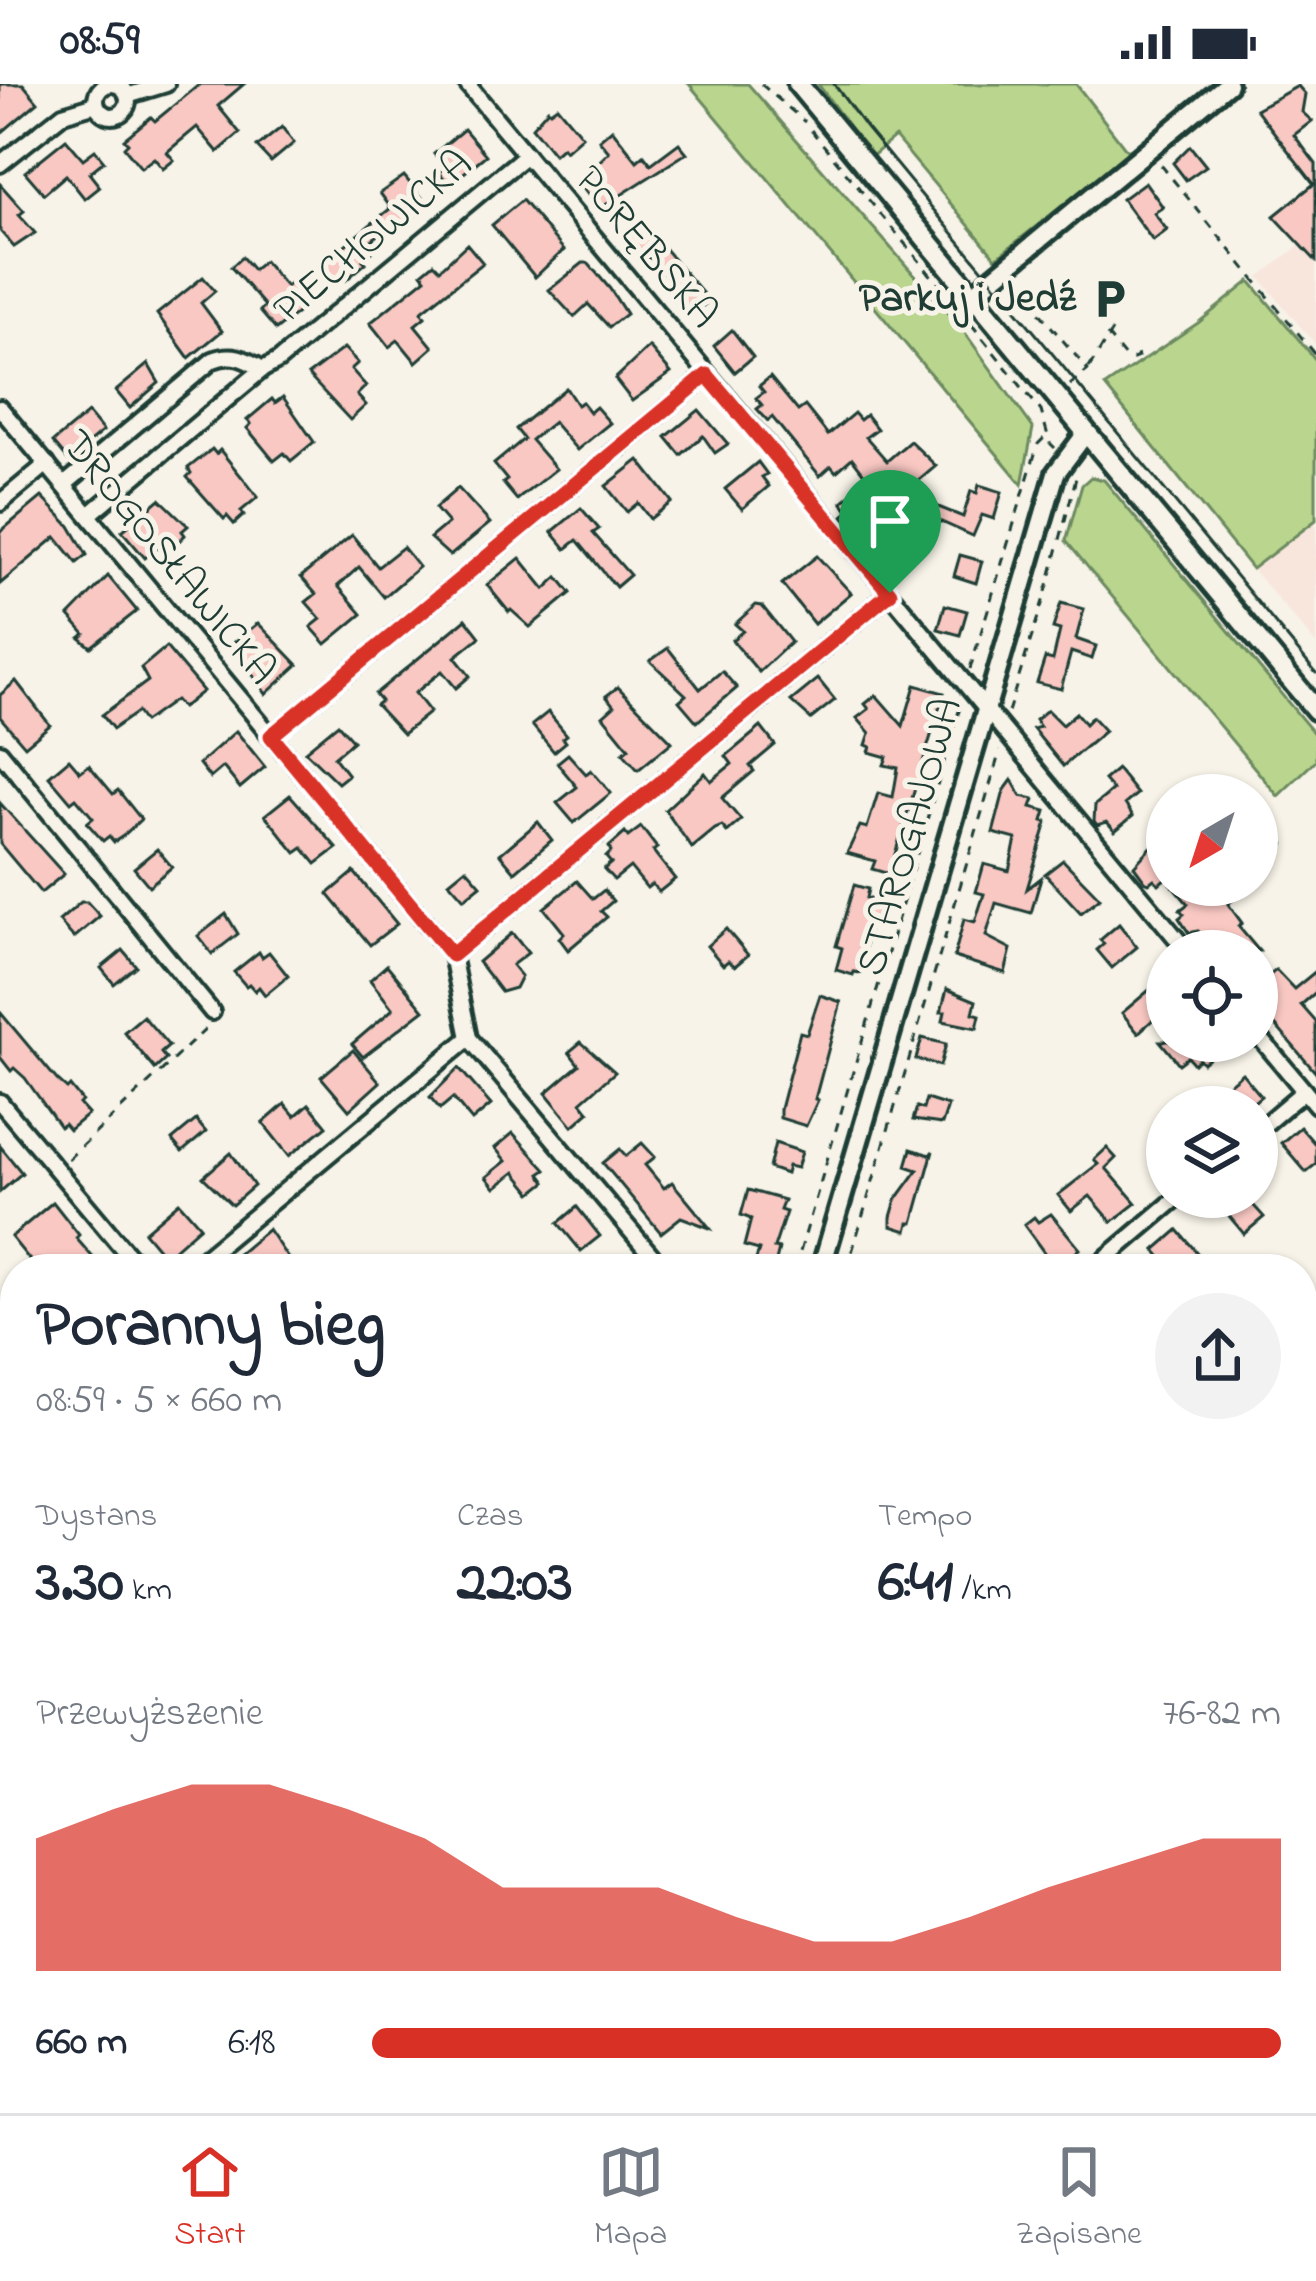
<!DOCTYPE html>
<html lang="pl">
<head>
<meta charset="utf-8">
<style>
  :root { --surface:#fff; --page:#f2f2f3; --text:#1f2937; --muted:#747a83; --line:#e0e1e3; --accent:#d93025 }
  body { margin:0; font-family:"Indie Flower",sans-serif; background:var(--page); color:var(--text); height:100vh; display:flex; flex-direction:column; font-size:45px; white-space:nowrap }
  * { box-sizing:border-box; margin:0 }
  p { font-size:39px; color:var(--muted) }
  .icon { flex:none; width:66px; height:66px; fill:none; stroke:currentColor; stroke-width:2; stroke-linecap:round; stroke-linejoin:round }
  .map { position:relative; flex:1; overflow:hidden }
  .side { position:absolute; left:0px; top:1170px; width:1317px; height:861px; display:flex; flex-direction:column; background:var(--surface); border-radius:48px 48px 0 0; box-shadow:0 3px 9px #0004 }
  .side>* { flex:none }
  .needle { width:78px; rotate:219deg }
  .tools { position:absolute; left:1146px; top:690px; display:grid; gap:24px }
  .tools a { display:grid; place-items:center; width:132px; height:132px; border-radius:50%; background:var(--surface); box-shadow:0 3px 9px #0004; font-size:60px }
  .pin { position:absolute; display:grid; place-items:center; width:102px; height:102px; color:#fff; margin:-123px -51px; border-radius:50% 50% 50% 0; rotate:-45deg; box-shadow:0 0 12px #0007 }
  .pin .icon { rotate:45deg }
  .round { display:grid; place-items:center; flex:none; width:126px; height:126px; border-radius:63px; background:var(--page) }
  .summary { display:flex; align-items:center; justify-content:space-between; height:204px; padding:0 36px }
  h1 { font-size:66px; font-weight:700; line-height:90px }
  .metrics { display:grid; grid-template-columns:repeat(3,1fr); gap:18px; height:204px; padding:12px 36px }
  .metrics div { display:grid; align-content:center }
  .metrics b { font-size:60px; font-weight:700 }
  .metrics small { font-size:33px; font-weight:400 }
  .metrics p { font-size:33px }
  .chart { height:336px; padding:24px 36px }
  .chart p { display:flex; justify-content:space-between }
  .chart svg { width:100%; height:216px; margin-top:12px; fill:var(--accent); opacity:.7 }
  ul { padding:0 36px; list-style:none; font-size:39px }
  li { display:grid; grid-template-columns:192px 144px 1fr; align-items:center; height:90px }
  li i { height:30px; border-radius:15px; background:var(--accent) }
  .status { display:flex; justify-content:space-between; align-items:center; height:84px; padding:0 60px; background:var(--surface); direction:ltr }
  .status svg { height:33px; fill:currentColor }
  .tabs { display:flex; justify-content:space-around; align-items:center; height:168px; border-top:3px solid var(--line); background:var(--surface); font-size:33px; color:var(--muted) }
  .tabs a { display:grid; justify-items:center; gap:6px }
  .tabs .on { color:var(--accent) }
  .map>svg:first-child { display:block }
  .built { fill:#f8e6dd }
  .green { fill:#bad68e; stroke:#6c8a61; stroke-width:3 }
  .lines { fill:none; stroke-linecap:round; stroke-linejoin:round }
  .stream { stroke:#6e96ae; stroke-width:4.5 }
  .building { fill:#f9c8c3; stroke:#1f3d34; stroke-width:3 }
  .service-casing { stroke:#1f3d34; stroke-width:15 }
  .minor-casing { stroke:#1f3d34; stroke-width:22 }
  .tertiary-casing { stroke:#1f3d34; stroke-width:26 }
  .secondary-casing { stroke:#1f3d34; stroke-width:27 }
  .path { stroke:#1f3d34; stroke-width:3; stroke-dasharray:9 9; stroke-linecap:butt }
  .service { stroke:#f7f3e8; stroke-width:6 }
  .minor { stroke:#f7f3e8; stroke-width:14 }
  .tertiary { stroke:#f7f3e8; stroke-width:16 }
  .secondary { stroke:#f7f3e8; stroke-width:18 }
  .tram { stroke:#1f3d34; stroke-width:3 }
  .route-casing { stroke:#fff; stroke-width:24 }
  .route { stroke:#d93025; stroke-width:15 }
  .labels { text-anchor:middle; dominant-baseline:central; stroke-width:10; stroke-linejoin:round; paint-order:stroke }
  .street-label { font-size:42px; fill:#1f3d34; stroke:#f7f3e8 }
  .poi-label { font-size:42px; font-weight:bold; fill:#1f3d34; stroke:#f7f3e8; text-anchor:end }
</style>
</head>
<body>
<div class="status"><b>08:59</b><svg viewBox="0 0 49 12"><path d="M0 12V9h3v3zM5 12V6h3v6zM10 12V3h3v9zM15 12V0h3v12zM26 1h20v11H26zM47 4h2v5h-2z"/></svg></div>
<div class="map">
<svg width="1316" height="2029" viewBox="0 0 1316 2029">
  <rect width="100%" height="100%" fill="#f7f3e8"/>
  <filter id="ink" filterUnits="userSpaceOnUse"><feTurbulence type="fractalNoise" baseFrequency=".00833" numOctaves="2"/><feDisplacementMap in="SourceGraphic" scale="24" xChannelSelector="R" yChannelSelector="G"/><feConvolveMatrix kernelMatrix="1 2 1 2 8 2 1 2 1" color-interpolation-filters="sRGB"/></filter>
  <g filter="url(#ink)">
    <g class="built">
      <path d="M1316,149V261L1259,193Z"/>
      <path d="M1316,436V560L1252,485Z"/>
    </g>
    <g class="green">
      <path d="M689,0H748L965,249L1033,344L1022,400Z"/>
      <path d="M818,0H1076L1129,69L996,174L895,53L871,73Z"/>
      <path d="M1250,197L1316,276V436L1252,485L1105,302L1198,239Z"/>
      <path d="M1091,393L1104,396L1316,652V676L1278,712L1066,457L1082,401Z"/>
      <path d="M0,1235L15,1253V1313L0,1298Z"/>
      <path d="M1302,1495L1316,1512V1578L1302,1585Z"/>
      <path d="M1316,1603V1740L1302,1747V1610Z"/>
      <path d="M0,1621L15,1638V2016H92L70,2029H0Z"/>
      <path d="M849,2016H1029L1004,2029H825Z"/>
    </g>
    <g class="lines">
      <g class="stream">
        <path d="M0,1606L15,1616"/>
        <path d="M52,2029L75,2016"/>
      </g>
    </g>
    <g class="building">
      <path d="M0,0H23L38,18L0,50Z"/>
      <path d="M200,0H244L218,22L240,49L218,68L197,43L167,68L174,76L163,85L154,74L141,84L124,63L128,59L124,55L151,33L155,37Z"/>
      <path d="M1298,2L1305,10L1302,28L1312,37L1294,51L1316,80V177L1274,132L1314,100L1256,25Z"/>
      <path d="M557,22L582,52L565,67L562,63L554,70L532,43L548,25L550,27Z"/>
      <path d="M282,43L294,59L271,78L257,63Z"/>
      <path d="M464,45L486,71L449,101L439,88L445,83L434,70Z"/>
      <path d="M612,45L637,77L644,71L651,80L679,59L687,69L599,125L578,98L609,68L599,56Z"/>
      <path d="M66,55L83,75L95,66L104,77L89,89L100,103L85,115L66,91L44,110L25,88Z"/>
      <path d="M1190,62L1206,82L1186,96L1173,79Z"/>
      <path d="M404,92L428,121L395,148L390,141L366,161L372,168L363,176L366,179L346,196L343,192L334,199L319,182L391,124L380,109Z"/>
      <path d="M1145,98L1163,123L1154,129L1167,146L1153,157L1122,115Z"/>
      <path d="M0,100L24,127L19,131L35,149L14,163L0,147Z"/>
      <path d="M522,116L564,166L535,193L492,141Z"/>
      <path d="M642,138L709,217L689,233L668,207L675,202L650,173L643,179L623,153Z"/>
      <path d="M467,160L483,179L421,228L425,233L415,241L433,263L416,278L398,256L389,263L370,239L426,194L422,189L434,179L440,185Z"/>
      <path d="M242,173L253,186L264,177L286,203L293,197L311,218L276,246L260,227L265,222L231,183Z"/>
      <path d="M583,179H588L610,205L626,230L609,243L588,220L574,233L549,206Z"/>
      <path d="M203,193L215,207L201,219L222,247L189,274L157,230Z"/>
      <path d="M732,246L753,273L735,288L714,262Z"/>
      <path d="M649,263L671,289L632,317L615,295Z"/>
      <path d="M344,264L358,279L351,285L366,302L357,311L366,321L350,336L308,291Z"/>
      <path d="M148,280L159,299L130,324L116,307Z"/>
      <path d="M770,293L798,327L805,322L828,351L854,329L860,336L866,331L877,345L866,353L887,377L910,357L936,382L882,428L885,431L874,441L871,437L863,444L857,436L851,442L843,432L849,427L842,418L869,396L852,374L836,388L831,382L820,392L772,333L768,337L757,325L762,321L756,314L764,308L759,302Z"/>
      <path d="M566,304L577,321L582,318L590,328L596,323L610,339L577,366L553,338L531,356L556,385L517,416L503,399L507,396L494,380L524,355L516,345Z"/>
      <path d="M283,313L314,358L291,377L284,369L274,377L247,344L251,340L247,336L272,315L275,319Z"/>
      <path d="M699,326L728,360L715,369L703,352L681,371L666,353Z"/>
      <path d="M88,329L103,347L68,376L53,358Z"/>
      <path d="M212,365L216,370L220,366L258,413L241,427L244,431L234,440L227,432L224,435L187,393L191,389L188,384Z"/>
      <path d="M639,376L672,418L650,435L638,419L627,428L606,402Z"/>
      <path d="M758,378L767,390L762,393L769,402L742,425L725,405Z"/>
      <path d="M979,401L1002,408L994,435L982,431L973,452L926,431L931,420L963,433L971,407L977,409Z"/>
      <path d="M458,404L490,439L450,472L430,454L448,439L435,424Z"/>
      <path d="M42,413L70,442L87,471L77,479L56,453L0,500V448Z"/>
      <path d="M160,415L188,442L182,447L185,451L172,464L166,457L145,474L122,447Z"/>
      <path d="M581,424L599,445L593,449L630,491L616,503L577,456L566,465L552,448Z"/>
      <path d="M352,451L378,483L403,463L419,483L384,513L359,483L338,502L362,530L326,560L311,543L321,535L306,518L316,510L301,493Z"/>
      <path d="M960,471L982,477L976,499L954,492Z"/>
      <path d="M817,472L851,509L814,540L782,500Z"/>
      <path d="M520,474L545,505L558,493L571,509L530,543L511,526L509,528L487,501Z"/>
      <path d="M108,492L137,527L91,563L80,554L85,550L69,532Z"/>
      <path d="M1061,519L1084,525L1076,555L1096,562L1092,575L1071,568L1061,605L1037,599L1045,574L1053,576L1060,546L1053,544Z"/>
      <path d="M756,521L762,522L791,558L759,588L732,556L743,547L735,540Z"/>
      <path d="M945,521L967,527L960,551L938,545Z"/>
      <path d="M466,535L480,553L455,573L470,592L456,604L442,587L415,609L430,628L403,650L376,621L381,617L375,610Z"/>
      <path d="M258,539L298,581L266,610L232,560Z"/>
      <path d="M166,563L203,607L182,624L175,616L144,638L137,628L113,645L102,631L148,597L141,584Z"/>
      <path d="M668,564L700,605L722,587L737,604L697,638L679,617L686,611L650,577Z"/>
      <path d="M818,595L835,616L811,635L791,617Z"/>
      <path d="M16,597L50,641L25,662L0,633V611Z"/>
      <path d="M915,601L944,609L889,790L872,785L875,777L847,769L860,742L867,744L878,709L893,713L898,684L884,681L887,673L869,668L871,663L866,661L870,649L857,634L869,625L865,620L876,611L903,642Z"/>
      <path d="M618,603L672,658L638,686L623,669L629,664L603,632L614,622L606,612Z"/>
      <path d="M1047,626L1062,641L1076,629L1085,640L1092,633L1105,647L1063,682L1033,645L1040,643L1035,636Z"/>
      <path d="M548,628L567,651L563,654L566,658L554,668L532,641Z"/>
      <path d="M338,640L353,657L334,673L348,691L338,699L305,667Z"/>
      <path d="M761,643L775,661L750,682L754,687L722,714L741,736L727,748L722,742L715,745L692,764L665,726L705,689L711,697L732,680L726,672Z"/>
      <path d="M236,647L265,683L240,704L223,683L210,694L199,680Z"/>
      <path d="M568,670L586,690L591,686L611,709L574,739L557,719L577,703L557,679Z"/>
      <path d="M69,675L80,688L89,681L113,710L118,706L141,735L123,752L114,758L109,752L103,757L87,739L93,734L76,714L71,718L49,692Z"/>
      <path d="M1117,685L1137,710L1125,720L1133,732L1115,747L1107,738L1097,741L1094,737L1095,721L1113,706L1104,696Z"/>
      <path d="M1012,696L1021,712L1034,715L1031,723L1046,727L1043,737L1047,738L1027,805L1041,794L1031,829L996,819L986,852L1011,865L1005,889L954,873L964,835L975,838L984,810L976,808L984,780L1009,787L1016,755L993,749L1004,707Z"/>
      <path d="M290,711L337,764L316,780L303,764L296,769L265,731Z"/>
      <path d="M0,719L64,790L41,809L0,760Z"/>
      <path d="M538,738L552,756L515,788L500,770Z"/>
      <path d="M1268,740L1284,760L1265,776L1257,767V749Z"/>
      <path d="M641,743L657,764L653,767L675,795L659,808L652,800L647,804L630,783L614,796L604,785L611,779L606,773L611,768L609,763L625,749L628,753Z"/>
      <path d="M1154,760L1167,775V793L1159,800L1154,795L1149,799L1145,797L1134,782Z"/>
      <path d="M157,765L172,783L149,802L134,784Z"/>
      <path d="M1063,776L1100,814L1081,829L1045,790Z"/>
      <path d="M466,784L481,801L464,815L449,798Z"/>
      <path d="M354,788L397,840L370,861L328,810Z"/>
      <path d="M577,797L593,815L604,806L613,817L601,827L607,833L568,866L559,854L564,849L544,824Z"/>
      <path d="M854,801L868,805L866,814L881,818L875,840L870,838L860,889L854,888L853,891L836,886L842,864L836,862Z"/>
      <path d="M1172,801H1225L1236,813L1228,820L1242,839L1238,842L1259,867H1215L1198,847L1189,849L1179,834L1184,830L1180,826L1188,820Z"/>
      <path d="M81,818H87L100,832L74,854L59,837Z"/>
      <path d="M226,830L238,850L212,870L198,852Z"/>
      <path d="M1119,840L1137,863L1112,884L1097,866L1104,860L1100,856Z"/>
      <path d="M726,845L748,871L735,882L728,877L723,881L707,862Z"/>
      <path d="M512,849L528,869L512,881L521,892L515,904L501,908L478,878Z"/>
      <path d="M123,866L136,882L114,900L101,884Z"/>
      <path d="M259,868L262,873L269,868L288,892L265,911L259,903L255,907L249,900L246,902L234,888Z"/>
      <path d="M1257,878L1269,892L1276,886L1294,905L1316,887V908L1301,921L1316,938V989L1265,929L1273,923L1257,904Z"/>
      <path d="M387,881L424,926L363,973L352,960L393,925L370,896Z"/>
      <path d="M1167,891V923L1138,949L1122,929Z"/>
      <path d="M947,905L976,917L973,929L980,931L977,944L943,937L945,928H941Z"/>
      <path d="M820,911L841,918L815,1015L818,1016L806,1042L780,1034V1025L800,948L807,950Z"/>
      <path d="M0,928L57,996L67,1005L70,1002L82,1017L79,1020L88,1030L69,1046L64,1040L60,1043L25,994L14,984L11,987L0,973Z"/>
      <path d="M143,932L169,962L161,969L166,975L155,985L124,948Z"/>
      <path d="M922,954L946,960L940,982L916,975Z"/>
      <path d="M1160,957H1229L1203,979L1199,975L1194,980L1188,973L1179,980Z"/>
      <path d="M581,958L615,988L581,1018L589,1028L573,1042L546,1009L579,981L569,968Z"/>
      <path d="M353,966L380,998L349,1026L321,993Z"/>
      <path d="M459,984L491,1021L472,1037L453,1014L440,1025L430,1013Z"/>
      <path d="M1242,989L1261,1012L1248,1023H1229L1222,1015L1229,1009L1224,1004Z"/>
      <path d="M926,1015L948,1022L942,1040L913,1036L917,1023L923,1025Z"/>
      <path d="M285,1020L295,1032L309,1020L327,1042L289,1072L263,1039Z"/>
      <path d="M196,1036L206,1048L182,1068L172,1056Z"/>
      <path d="M1300,1043L1316,1061V1080L1306,1088L1281,1059Z"/>
      <path d="M513,1049L546,1086L540,1090L546,1098L532,1109L515,1088L495,1104L486,1093L506,1077L495,1064Z"/>
      <path d="M642,1059L655,1073L645,1081L664,1104L672,1098L710,1144L681,1133L661,1149L603,1079L620,1065L626,1072Z"/>
      <path d="M775,1059L802,1068L797,1084L788,1082L786,1090L769,1084Z"/>
      <path d="M0,1062L22,1089L0,1108Z"/>
      <path d="M1107,1064L1116,1074L1106,1084L1136,1119L1112,1138L1090,1112L1071,1127L1058,1111L1098,1080L1094,1076Z"/>
      <path d="M911,1065L930,1071L933,1067L913,1139H909L907,1147L891,1142V1133L896,1116L918,1086L906,1082Z"/>
      <path d="M231,1069L254,1102L232,1121L203,1093Z"/>
      <path d="M748,1106L784,1116L780,1126L786,1128L774,1164L779,1165L774,1185H753L759,1166L744,1162L751,1135L741,1131Z"/>
      <path d="M1213,1113H1246L1264,1133L1244,1150Z"/>
      <path d="M53,1118L79,1151L76,1154L103,1185H37L11,1153Z"/>
      <path d="M179,1118L200,1142L165,1173L144,1148Z"/>
      <path d="M577,1123L600,1152L581,1167L558,1139Z"/>
      <path d="M1051,1130L1080,1165L1056,1185L1024,1141L1034,1133L1038,1138Z"/>
      <path d="M268,1145L291,1179L284,1185H227L239,1174L237,1171Z"/>
      <path d="M1178,1146L1199,1171L1182,1185H1171L1155,1166Z"/>
      <path d="M1302,1799L1316,1815V1840L1302,1852Z"/>
      <path d="M472,2016H525L522,2029H468Z"/>
      <path d="M1089,2016H1141L1117,2029H1064Z"/>
    </g>
    <g class="lines">
      <g class="service-casing">
        <path id="service" d="M0,1337L15,1324"/>
      </g>
      <g class="minor-casing">
        <g id="minor">
          <path d="M467,0L1187,867"/>
          <circle cx="112" cy="16" r="16"/>
          <path d="M127,12L166,0"/>
          <path d="M0,80L63,30L96,20"/>
          <path d="M263,285L278,277L526,71"/>
          <path d="M0,324L452,871L469,954L663,1185"/>
          <path d="M64,401L213,276C233,268 245,275 263,285L89,431"/>
          <path d="M0,419L47,380"/>
          <path d="M271,652L707,291"/>
          <path d="M0,668L212,928"/>
          <path d="M452,871L890,509"/>
          <path d="M1257,950L1316,1021"/>
          <path d="M0,1018L140,1185"/>
          <path d="M1257,1047L1304,1007"/>
          <path d="M191,1185L469,954"/>
          <path d="M1093,1185L1178,1113"/>
          <path d="M1302,1598L1316,1590"/>
          <path d="M1302,1759L1316,1751"/>
          <path d="M1302,1943L1316,1962"/>
          <path d="M315,2016L370,2029"/>
          <path d="M247,2029L272,2016"/>
        </g>
      </g>
      <g class="tertiary-casing">
        <g id="tertiary">
          <path d="M971,212L1228,0"/>
          <path d="M821,1185L1056,389L1086,349"/>
          <path d="M573,2029L577,2016"/>
        </g>
      </g>
      <g class="secondary-casing">
        <path id="secondary" d="M798,0L1316,626"/>
      </g>
      <g class="path">
        <path d="M761,0L805,38"/>
        <path d="M811,46L954,219"/>
        <path d="M1161,81L1316,271"/>
        <path d="M1016,201L1088,286L1070,301"/>
        <path d="M960,226L1041,327L1050,359L1055,364"/>
        <path d="M1107,251L1125,273L1133,275L1138,273L1136,267"/>
        <path d="M1089,284L1112,247"/>
        <path d="M970,585L1038,360L1047,351"/>
        <path d="M1008,628L1049,498L1077,390"/>
        <path d="M68,1075L209,942"/>
        <path d="M795,1185L961,620"/>
        <path d="M847,1185L1000,667"/>
        <path d="M0,1575L15,1588"/>
        <path d="M0,1631L15,1648"/>
        <path d="M0,1786L15,1802"/>
        <path d="M0,1939L15,1955"/>
        <path d="M603,2016L624,2029"/>
        <path d="M31,2029L56,2016"/>
      </g>
      <use href="#service" class="service"/>
      <use href="#minor" class="minor"/>
      <use href="#tertiary" class="tertiary"/>
      <use href="#secondary" class="secondary"/>
      <path class="tram" d="M834,0L866,44L1316,589"/>
    </g>
  </g>
  <g class="lines" filter="url(#ink)">
    <g class="route-casing">
      <path id="route" d="M707,291L890,509L452,871L271,652Z"/>
    </g>
    <use href="#route" class="route"/>
  </g>
  <defs>
    <g id="parking-bare" transform="scale(3.24)"><path d="M-3.5-5.5H1a3.5 3.5 0 0 1 0 7H-1V5.5H-3.5ZM-1-3.4V-.6H.8a1.4 1.4 0 0 0 0-2.8Z" fill="#1f3d34" stroke="#f7f3e8" stroke-width="2.5" paint-order="stroke"/></g>
  </defs>
  <g fill-rule="evenodd">
    <use href="#parking-bare" x="1110" y="215"/>
  </g>
  <g class="labels">
    <g class="street-label">
      <text transform="translate(374 154) rotate(-40)">PIECHOWICKA</text>
      <text transform="translate(645 164) rotate(50)">PORĘBSKA</text>
      <text transform="translate(168 475) rotate(51)">DROGOSŁAWICKA</text>
      <text transform="translate(911 753) rotate(-74)">STAROGAJOWA</text>
    </g>
    <g class="poi-label">
      <text x="1076" y="215">Parkuj i Jedź</text>
    </g>
  </g>
</svg>
<div class="tools">
<a><svg class="needle" viewBox="-14 -14 28 28"><path d="M0-13l5 13h-10z" fill="#e53935"/><path d="M0 13l5-13h-10z" fill="#747a83"/></svg></a>
<a><svg class="icon" aria-label="locate" viewBox="0 0 24 24"><circle cx="12" cy="12" r="6"/><path d="M12 2v4M12 18v4M2 12h4M18 12h4"/></svg></a>
<a><svg class="icon" aria-label="layers" viewBox="0 0 24 24"><path d="M12 4l9 5-9 5-9-5zM3 14l9 5 9-5"/></svg></a>
</div>
<div class="pin" style="left:890px;top:509px;background:#1e9e55"><svg class="icon" aria-label="arrive" viewBox="0 0 24 24"><path d="M6 21V4h12l-3 4 3 4H6"/></svg></div>
<section class="side">
<div class="summary"><div><h1>Poranny bieg</h1><p>08:59 · 5 × 660 m</p></div><a class="round"><svg class="icon" aria-label="share" viewBox="0 0 24 24"><path d="M12 15V3M7 8l5-5 5 5M5 13v7h14v-7"/></svg></a></div>
<div class="metrics">
<div><p>Dystans</p><b>3.30<small> km</small></b></div>
<div><p>Czas</p><b>22:03</b></div>
<div><p>Tempo</p><b>6:41<small> /km</small></b></div>
</div>
<div class="chart"><p><span>Przewyższenie</span>76–82 m</p>
<svg viewBox="0 0 160 44" preserveAspectRatio="none"><path d="M0 44V17L10 11L20 6L30 6L40 11L50 17L60 27L70 27L80 27L90 33L100 38L110 38L120 33L130 27L140 22L150 17L160 17V44z"/></svg>
</div>
<ul>
<li><b>660 m</b>6:18<i style="width:100%"></i></li>
</ul>
</section>
</div>
<nav class="tabs">
<a class="on"><svg class="icon" aria-label="home" viewBox="0 0 24 24"><path d="M3 11l9-7 9 7M6 9v11h12V9"/></svg>Start</a>
<a><svg class="icon" aria-label="map" viewBox="0 0 24 24"><path d="M3 6l6-2 6 2 6-2v14l-6 2-6-2-6 2zM9 4v14M15 6v14"/></svg>Mapa</a>
<a><svg class="icon" aria-label="saved" viewBox="0 0 24 24"><path d="M7 4h10v16l-5-4-5 4z"/></svg>Zapisane</a>
</nav>
</body>
</html>
